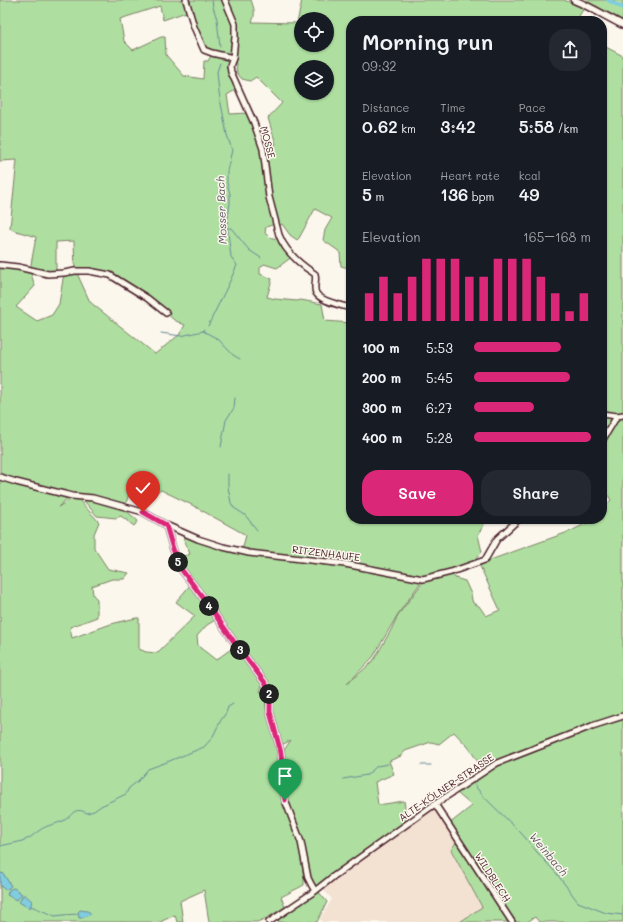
<!DOCTYPE html>
<html lang="en">
<head>
<meta charset="utf-8">
<style>
  :root { --surface:#171b24; --page:#242831; --text:#f1f3f6; --muted:#9ea1a6; --accent:#db2777 }
  body { margin:0; font-family:Mali,sans-serif; background:var(--page); color:var(--text); height:100vh; display:flex; flex-direction:column; font-size:15px; white-space:nowrap }
  * { box-sizing:border-box; margin:0 }
  p { font-size:13px; color:var(--muted) }
  .icon { flex:none; width:22px; height:22px; fill:none; stroke:currentColor; stroke-width:2; stroke-linecap:round; stroke-linejoin:round }
  .map { position:relative; flex:1; overflow:hidden }
  .side { position:absolute; left:346px; top:16px; width:261px; height:508px; display:flex; flex-direction:column; background:var(--surface); border-radius:16px; box-shadow:0 1px 3px #0004 }
  .side>* { flex:none }
  .tools { position:absolute; left:294px; top:12px; display:grid; gap:8px }
  .tools a { display:grid; place-items:center; width:40px; height:40px; border-radius:50%; background:var(--surface); box-shadow:0 1px 3px #0004; font-size:20px }
  .pin { position:absolute; display:grid; place-items:center; width:34px; height:34px; color:#fff; margin:-41px -17px; border-radius:50% 50% 50% 0; rotate:-45deg; box-shadow:0 0 4px #0007 }
  .pin .icon { rotate:45deg }
  .km { position:absolute; width:20px; height:20px; margin:-10px; border-radius:50%; background:#222; color:#fff; font-size:11px; line-height:20px; text-align:center }
  .round { display:grid; place-items:center; flex:none; width:42px; height:42px; border-radius:16px; background:var(--page) }
  .overview { display:flex; align-items:center; justify-content:space-between; height:68px; padding:0 16px }
  h1 { font-size:22px; font-weight:600; line-height:30px }
  .figures { display:grid; grid-template-columns:repeat(3,1fr); gap:6px; height:68px; padding:4px 16px }
  .figures div { display:grid; align-content:center }
  .figures b { font-size:17px; font-weight:600 }
  .figures small { font-size:11px; font-weight:400 }
  .figures p { font-size:11px }
  .chart { height:112px; padding:8px 16px }
  .chart p { display:flex; justify-content:space-between }
  .chart svg { width:100%; height:72px; margin-top:4px; stroke:var(--accent); stroke-width:6 }
  .cta { display:flex; gap:8px; margin-top:auto; padding:8px 16px }
  .cta a { flex:1; height:46px; border-radius:16px; background:var(--accent); color:#fff; font-size:16px; font-weight:600; line-height:46px; text-align:center }
  .cta a+a { background:var(--page); color:var(--text) }
  ul { padding:0 16px; list-style:none; font-size:13px }
  li { display:grid; grid-template-columns:64px 48px 1fr; align-items:center; height:30px }
  li i { height:10px; border-radius:5px; background:var(--accent) }
  .map>svg:first-child { display:block }
  .built { fill:#f3e1d2 }
  .green { fill:#aedfa0; stroke:#7c7f66; fill-rule:evenodd }
  .water { fill:#80cddf; stroke:#6a8797 }
  .lines { fill:none; stroke-linecap:round; stroke-linejoin:round }
  .stream { stroke:#6a8797; stroke-width:1 }
  .canal { stroke:#80cddf; stroke-width:4 }
  .minor-casing { stroke:#4a1f2b; stroke-width:8 }
  .major-casing { stroke:#4a1f2b; stroke-width:9 }
  .minor { stroke:#fbf7ec; stroke-width:5 }
  .major { stroke:#fbf7ec; stroke-width:6 }
  .route-casing { stroke:#fff; stroke-width:8 }
  .route { stroke:#db2777; stroke-width:5 }
  .labels { text-anchor:middle; dominant-baseline:central; stroke-width:3; stroke-linejoin:round; paint-order:stroke }
  .street-label { font-size:10px; fill:#4a1f2b; stroke:#fbf7ec }
  .water-label { font-size:11px; font-style:italic; fill:#5a5361; stroke:#fbf7ec }
</style>
</head>
<body>
<div class="map">
<svg width="623" height="922" viewBox="0 0 623 922">
  <rect width="100%" height="100%" fill="#fbf7ec"/>
  <filter id="ink" filterUnits="userSpaceOnUse"><feTurbulence type="fractalNoise" baseFrequency=".025" numOctaves="2"/><feDisplacementMap in="SourceGraphic" scale="8" xChannelSelector="R" yChannelSelector="G"/><feConvolveMatrix kernelMatrix="1 2 1 2 8 2 1 2 1" color-interpolation-filters="sRGB"/></filter>
  <g filter="url(#ink)">
    <path class="built" d="M435,804L457,841L450,850L482,908L460,922H322L320,919L332,899L320,886Z"/>
    <g class="green">
      <path d="M0,0H251C254,8 256,14 252,22L297,23L302,0H564L584,8L576,21H351V198L349,200L351,198V262L348,268L341,266L340,252L323,240L325,230L332,218L315,209L299,238L297,240L290,235L282,224L278,226L270,197L264,149L276,144L268,118L282,103L256,77L250,81L242,79L237,73L235,58L231,53L230,55H227L204,48L189,11L163,20L160,6L120,19L124,41L133,50L161,37H165L166,55L184,76L203,79L204,61H208L212,54L227,58L229,60V66L237,89L227,95L230,114L248,113L252,124L261,152L275,224L266,227L265,233L269,237L281,240L293,256L277,268L264,264L260,268V274L272,279L267,297L275,299L297,301L301,300L322,304L325,321L351,323V519H487L478,535L482,552L474,561L420,580L421,582L398,614L373,657L347,684L369,665L375,658L391,630L398,615L423,582L425,580L436,578L452,573L455,578L465,581L471,594L472,600L473,603L479,606L486,616L500,610L479,564L571,531L591,521L593,519H602V509L611,500L602,486V443L616,421L621,417L623,416V712L497,760L483,770L469,748L454,732L439,744L431,742L405,751L401,756L389,761L394,774L375,782L378,805L404,801L407,821L317,886H314L310,877L287,800L282,753L291,740L278,747L280,754L281,785L283,800L299,844L304,879V885L281,897L285,907L267,918L257,922H209L204,890L180,901L183,922H177L175,915L162,921V922H0V478L69,497L58,507L73,498L79,500L99,522L94,534V548L108,569L129,573L124,579H112L92,586L93,595L97,599V617L70,627L72,638L111,624L136,618H139V649L146,652L157,653L195,616L176,602L191,584L217,619L207,625L197,636L198,646L216,660L235,646L263,682L260,692L271,689L183,568L178,558L190,554L182,534L233,550L243,547L246,535L192,505L161,490L151,495L135,489L130,491L125,506C83,497 40,489 0,475V265L30,270L36,237L13,230L10,228L17,160L0,161ZM301,19H327V45H301ZM301,67H327V93H301ZM74,241L75,271L64,273L59,304L52,315L37,321L16,307L35,286L30,271L56,274V242ZM76,271L110,275L166,313L174,320L185,325L179,335L155,354L90,302Z"/>
      <path d="M581,0H623V22L587,2Z"/>
      <path d="M602,45L623,56V414H617L602,412Z"/>
      <path d="M602,415L612,416L613,420L602,438Z"/>
      <path d="M84,499H87L123,508L138,521L134,526L121,516L116,518L97,516L84,501Z"/>
      <path d="M623,720V922H539L535,917L527,922H514L449,824L472,806L457,793L497,765L592,729Z"/>
      <path d="M457,841L510,922H460L482,907L451,850Z"/>
      <path d="M318,891L327,902L317,922H279L278,919Z"/>
    </g>
    <g class="water">
      <path d="M3,873L11,886L9,888L5,890L0,885V874Z"/>
      <path d="M13,888H14L22,894L17,900H16L7,895L9,890Z"/>
      <path d="M23,895H25L32,901L30,908H29L19,902Z"/>
      <path d="M80,910C84,911 89,910 91,914L82,918H79L78,912Z"/>
    </g>
    <g class="lines">
      <g class="stream">
        <path d="M212,0L213,7L217,19L220,47"/>
        <path d="M229,228H231L249,250L261,258"/>
        <path d="M208,326L230,281L237,265L231,257L227,224L230,203V194L227,183V171L232,150L227,135L219,93L217,72L220,63"/>
        <path d="M204,329L203,331L218,339L233,355L240,359"/>
        <path d="M161,333L181,336L194,333L203,331"/>
        <path d="M221,447L226,420L234,408L235,398"/>
        <path d="M228,474V487L231,503L234,508L245,515L257,530"/>
        <path d="M421,765H431"/>
        <path d="M466,770L469,777"/>
        <path d="M343,779L367,775L377,766L388,764"/>
        <path d="M473,783L482,795L522,834L536,851L557,874L578,902L606,913L623,915"/>
        <path d="M0,846C8,844 17,843 25,840C31,838 35,833 40,830C47,825 56,824 63,821C74,815 73,806 87,813L94,811L101,806L126,794L129,788L138,781L148,769L167,762L204,747L212,738L221,720L226,713L228,707L233,704"/>
        <path d="M31,906L55,916L63,915L78,914"/>
      </g>
      <path class="canal" d="M608,0L623,8"/>
      <g class="minor-casing">
        <g id="minor">
          <path d="M186,0L194,27L204,50L212,53L233,58"/>
          <path d="M225,0L235,24V37L233,58L230,66L231,72L254,123L263,149L269,197L279,235C285,251 301,265 315,274C317,280 313,288 316,293C320,301 343,306 351,308"/>
          <path d="M0,265L18,267L48,274L64,273L75,271H89L110,275L147,298L166,313"/>
          <path d="M602,414L617,416L623,415"/>
          <path d="M602,441L617,416"/>
          <path d="M0,477L16,482L72,496L93,498L143,512L166,525L198,539L223,547L249,553L345,564L423,579L451,572L485,560L497,539L519,519"/>
          <path d="M166,525L173,549L181,569L204,599L237,646L266,684L269,695L270,712L281,753L285,800L301,842L308,878L311,884L315,891"/>
          <path d="M435,804L512,922"/>
          <path d="M269,922L315,891L334,876L435,804L458,789L497,763L592,726L623,716"/>
        </g>
      </g>
      <g class="major-casing">
        <path id="major" d="M574,0C591,7 607,17 623,25"/>
      </g>
      <use href="#minor" class="minor"/>
      <use href="#major" class="major"/>
    </g>
  </g>
  <g class="lines" filter="url(#ink)">
    <g class="route-casing">
      <path id="route" d="M143,512L166,525L173,549L181,569L204,599L237,646L266,684L270,695V712L281,753L285,800"/>
    </g>
    <use href="#route" class="route"/>
  </g>
  <g class="labels">
    <g class="street-label">
      <text transform="translate(268 142) rotate(75)">MOSSE</text>
      <text transform="translate(326 553) rotate(7)">RITZENHAUFE</text>
      <text transform="translate(446 787) rotate(-34)">ALTE-KÖLNER-STRASSE</text>
      <text transform="translate(493 877) rotate(57)">WILDBLECH</text>
    </g>
    <g class="water-label">
      <text transform="translate(221 210) rotate(-92)">Mosser Bach</text>
      <text transform="translate(549 854) rotate(50)">Weinbach</text>
    </g>
  </g>
</svg>
<div class="tools">
<a><svg class="icon" aria-label="locate" viewBox="0 0 24 24"><circle cx="12" cy="12" r="6"/><path d="M12 2v4M12 18v4M2 12h4M18 12h4"/></svg></a>
<a><svg class="icon" aria-label="layers" viewBox="0 0 24 24"><path d="M12 4l9 5-9 5-9-5zM3 14l9 5 9-5"/></svg></a>
</div>
<div class="pin" style="left:285px;top:800px;background:#1e9e55"><svg class="icon" aria-label="arrive" viewBox="0 0 24 24"><path d="M6 21V4h12l-3 4 3 4H6"/></svg></div>
<div class="pin" style="left:143px;top:512px;background:#d93025"><svg class="icon" aria-label="check" viewBox="0 0 24 24"><path d="M5 12l5 5 9-10"/></svg></div>
<b class="km" style="left:269px;top:694px">2</b>
<b class="km" style="left:240px;top:650px">3</b>
<b class="km" style="left:209px;top:606px">4</b>
<b class="km" style="left:178px;top:562px">5</b>
<section class="side">
<div class="overview"><div><h1>Morning run</h1><p>09:32</p></div><a class="round"><svg class="icon" aria-label="share" viewBox="0 0 24 24"><path d="M12 15V3M7 8l5-5 5 5M5 13v7h14v-7"/></svg></a></div>
<div class="figures">
<div><p>Distance</p><b>0.62<small> km</small></b></div>
<div><p>Time</p><b>3:42</b></div>
<div><p>Pace</p><b>5:58<small> /km</small></b></div>
</div>
<div class="figures">
<div><p>Elevation</p><b>5<small> m</small></b></div>
<div><p>Heart rate</p><b>136<small> bpm</small></b></div>
<div><p>kcal</p><b>49</b></div>
</div>
<div class="chart"><p><span>Elevation</span>165–168 m</p>
<svg viewBox="0 0 160 44" preserveAspectRatio="none"><path d="M5 44V27M15 44V17M25 44V27M35 44V17M45 44V6M55 44V6M65 44V6M75 44V17M85 44V17M95 44V6M105 44V6M115 44V6M125 44V17M135 44V27M145 44V38M155 44V27"/></svg>
</div>
<ul>
<li><b>100 m</b>5:53<i style="width:74%"></i></li>
<li><b>200 m</b>5:45<i style="width:82%"></i></li>
<li><b>300 m</b>6:27<i style="width:51%"></i></li>
<li><b>400 m</b>5:28<i style="width:100%"></i></li>
</ul>
<div class="cta"><a>Save</a><a>Share</a></div>
</section>
</div>
</body>
</html>
